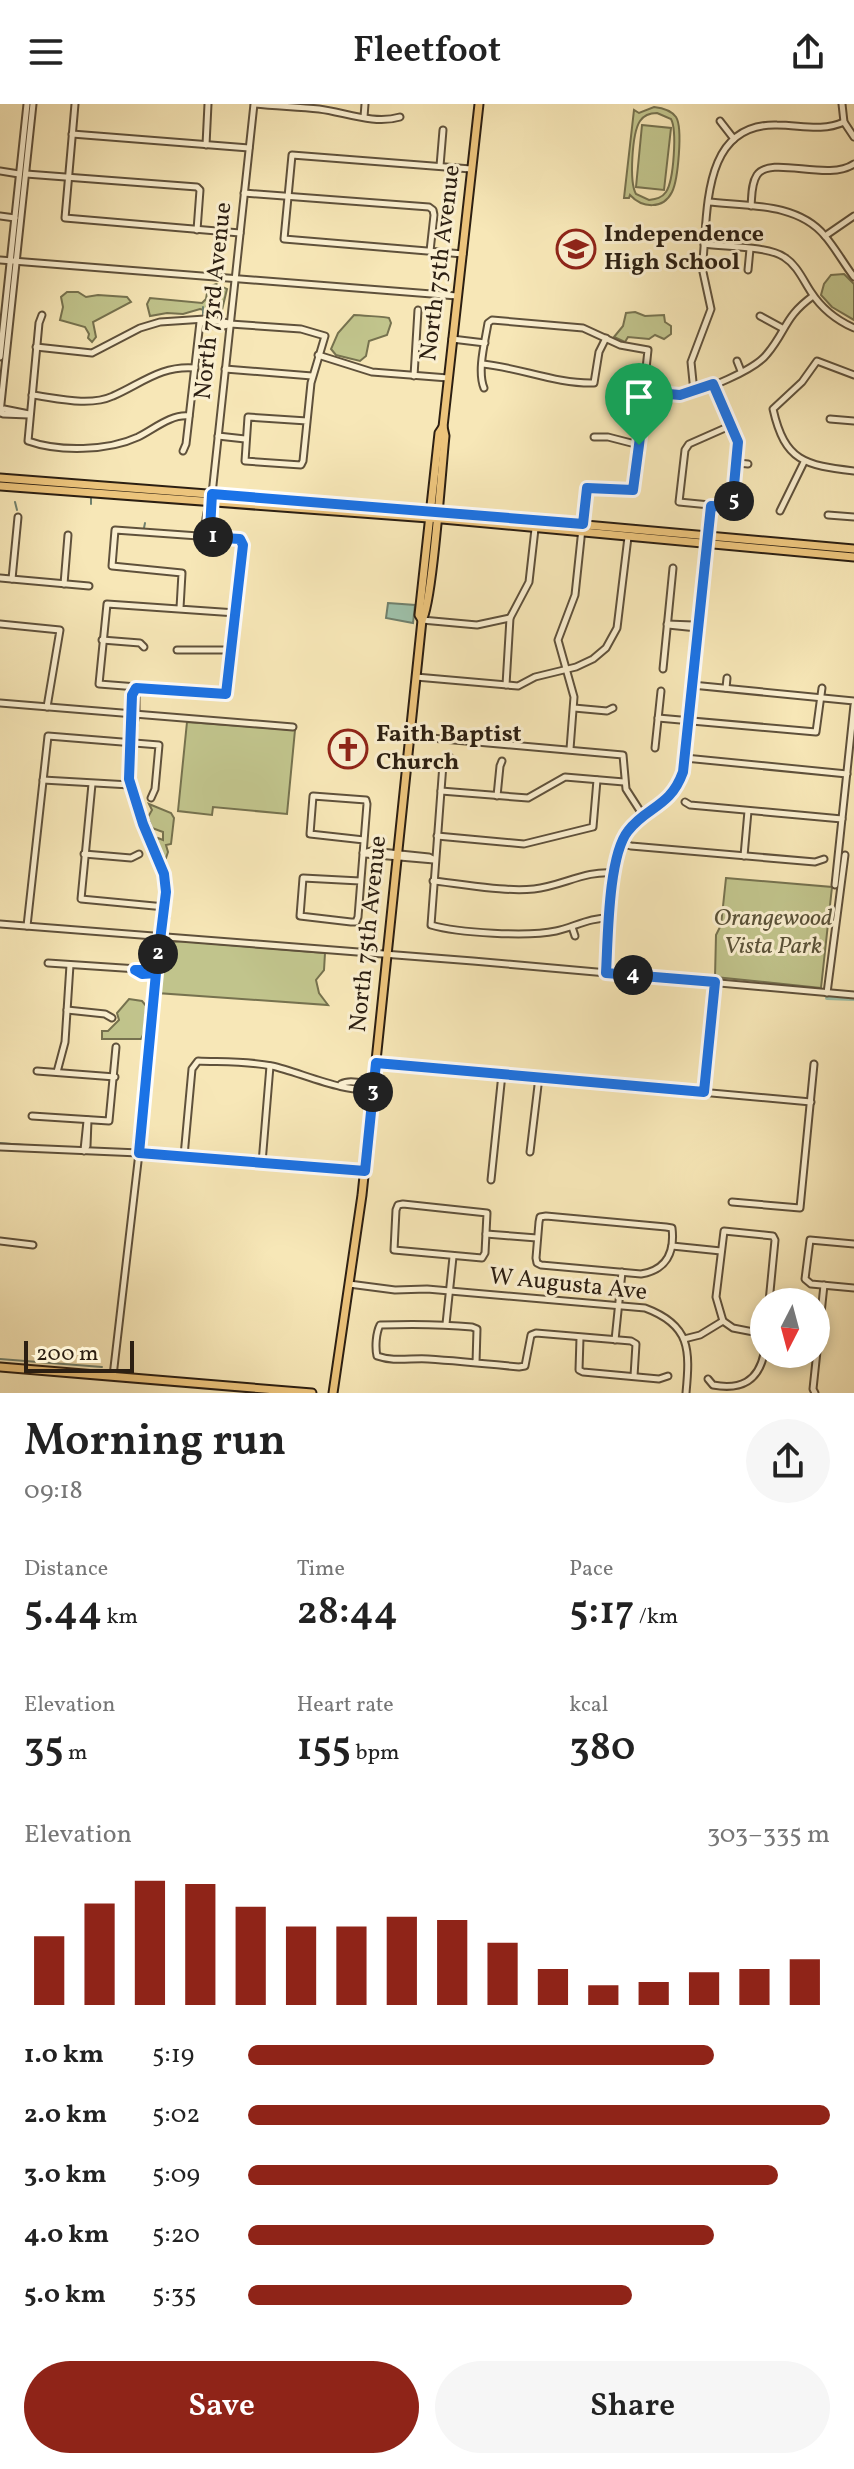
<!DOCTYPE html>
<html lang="en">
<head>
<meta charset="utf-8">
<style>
  :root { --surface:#fff; --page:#f6f6f6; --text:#222; --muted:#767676; --accent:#8f2418 }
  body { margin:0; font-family:Vollkorn,serif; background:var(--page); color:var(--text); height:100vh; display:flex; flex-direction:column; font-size:30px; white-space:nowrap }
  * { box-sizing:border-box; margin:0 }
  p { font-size:26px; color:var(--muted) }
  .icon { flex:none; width:44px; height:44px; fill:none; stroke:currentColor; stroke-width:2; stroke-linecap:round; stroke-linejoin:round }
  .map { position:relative; height:1289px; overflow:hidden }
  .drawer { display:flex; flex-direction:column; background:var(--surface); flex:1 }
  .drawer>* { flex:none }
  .needle { width:52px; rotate:186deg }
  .buttons { position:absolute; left:750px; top:1184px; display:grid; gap:16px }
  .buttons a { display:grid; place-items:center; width:80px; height:80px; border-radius:50%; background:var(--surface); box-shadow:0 4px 12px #0003; font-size:40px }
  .scale { position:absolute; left:24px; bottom:20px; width:110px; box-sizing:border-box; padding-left:8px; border:4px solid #2c1f12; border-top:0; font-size:22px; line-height:28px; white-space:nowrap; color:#2c1f12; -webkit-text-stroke:6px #faefd0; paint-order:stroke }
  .pin { position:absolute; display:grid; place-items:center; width:68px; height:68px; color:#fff; margin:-82px -34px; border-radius:50% 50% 50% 0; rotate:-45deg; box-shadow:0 0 8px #0007 }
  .pin .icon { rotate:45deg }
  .km { position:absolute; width:40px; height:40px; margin:-20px; border-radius:50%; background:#222; color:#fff; font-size:22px; line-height:40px; text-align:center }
  .round { display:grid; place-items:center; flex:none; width:84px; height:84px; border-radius:42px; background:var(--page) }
  .head { display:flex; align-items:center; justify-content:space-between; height:136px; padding:0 24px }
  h1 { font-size:44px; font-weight:600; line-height:60px }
  .figures { display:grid; grid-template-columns:repeat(3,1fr); gap:12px; height:136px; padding:8px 24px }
  .figures div { display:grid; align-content:center }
  .figures b { font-size:40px; font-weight:600 }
  .figures small { font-size:22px; font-weight:400 }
  .figures p { font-size:22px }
  .chart { height:224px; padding:16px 24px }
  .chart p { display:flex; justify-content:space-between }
  .chart svg { width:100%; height:144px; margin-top:8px; stroke:var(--accent); stroke-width:6 }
  .primary-button { display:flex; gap:16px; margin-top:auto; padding:16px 24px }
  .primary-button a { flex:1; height:92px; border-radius:48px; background:var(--accent); color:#fff; font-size:32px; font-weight:600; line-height:92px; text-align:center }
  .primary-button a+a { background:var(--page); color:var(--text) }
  ul { padding:0 24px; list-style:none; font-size:26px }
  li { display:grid; grid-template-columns:128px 96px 1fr; align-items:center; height:60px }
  li i { height:20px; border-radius:10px; background:var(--accent) }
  header { display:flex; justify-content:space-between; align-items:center; height:104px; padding:0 24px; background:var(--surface); font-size:36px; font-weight:600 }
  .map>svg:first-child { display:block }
  .green { fill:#c1c48c; stroke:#76724f; stroke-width:2; fill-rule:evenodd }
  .water { fill:#9ec1aa; stroke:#70806d; stroke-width:2 }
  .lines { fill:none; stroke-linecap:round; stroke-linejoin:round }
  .stream { stroke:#70806d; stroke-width:2 }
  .canal { stroke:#9ec1aa; stroke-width:4 }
  .minor-casing { stroke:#5f513b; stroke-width:9 }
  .major-casing { stroke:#2c1f12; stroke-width:11 }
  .minor { stroke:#faefd0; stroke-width:5 }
  .major { stroke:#ecc47c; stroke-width:7 }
  .route-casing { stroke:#fff; stroke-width:16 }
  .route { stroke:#1a73e8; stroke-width:10 }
  .labels { text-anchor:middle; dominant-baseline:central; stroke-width:6; stroke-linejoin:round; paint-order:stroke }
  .poi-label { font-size:24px; font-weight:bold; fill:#2c1f12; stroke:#faefd0; text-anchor:start }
  .street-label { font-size:24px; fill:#2c1f12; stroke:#faefd0 }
  .park-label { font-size:24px; font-style:italic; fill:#595137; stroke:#faefd0 }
</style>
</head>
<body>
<header><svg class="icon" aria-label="menu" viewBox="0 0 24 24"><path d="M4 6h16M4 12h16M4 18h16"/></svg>Fleetfoot<svg class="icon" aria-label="share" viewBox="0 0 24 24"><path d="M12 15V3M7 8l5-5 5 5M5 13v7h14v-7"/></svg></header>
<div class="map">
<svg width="854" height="1289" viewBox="0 0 854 1289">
  <rect width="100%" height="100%" fill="#f7e7b7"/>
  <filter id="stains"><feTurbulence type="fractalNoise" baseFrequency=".0025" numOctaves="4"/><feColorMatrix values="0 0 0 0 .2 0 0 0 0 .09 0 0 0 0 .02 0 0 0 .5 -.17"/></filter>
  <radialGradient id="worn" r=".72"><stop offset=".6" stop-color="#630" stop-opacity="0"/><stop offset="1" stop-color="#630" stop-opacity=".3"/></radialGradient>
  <g class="green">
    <path d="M654,3C663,4 671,6 676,13C683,24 678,76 672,88C663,106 642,104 630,91L629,94H624L634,6L639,9ZM657,9L671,15C677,26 674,76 666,88C662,94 656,95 649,96L636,90C629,78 632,29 640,17C644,11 650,9 657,9Z"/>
    <path d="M642,21L671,24L664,86L636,83Z"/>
    <path d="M844,170L854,180V216L832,203L821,191L824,180L831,171Z"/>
    <path d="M216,180L227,185L221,210L200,205L183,210L167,209L150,212L147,200L150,194L202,199L206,195L208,183Z"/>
    <path d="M67,188H78L86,193L98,191L127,193L131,198L93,218L96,233L92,238L88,234L89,230L85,223L60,216L63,203L61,193Z"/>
    <path d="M635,208L645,212L664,211L665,218L671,222V230L664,235L655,231L649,235L628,233L625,238L614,233L623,222L626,209Z"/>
    <path d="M354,211C356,211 387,213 389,214L391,219L387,231L369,237L366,252L360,257L336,251L331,245L338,229Z"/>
    <path d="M187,618L295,626L287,710L213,703L212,711L178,707Z"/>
    <path d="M149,700L171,709L174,714L171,740L166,741L168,748L166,754L161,752L156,738L158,734L163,736V728L152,724L148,713L152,706Z"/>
    <path d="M726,774L832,783L821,884L715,873L716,831L721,821Z"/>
    <path d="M181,837L325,849L324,866L316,876L319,889L328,901L157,889L162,839Z"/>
    <path d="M129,895L142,897L147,903C143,913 147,926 141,935H102V927H108L119,916L117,909Z"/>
  </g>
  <path class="water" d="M388,499L415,501L413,519L386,514Z"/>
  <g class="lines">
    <g class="stream">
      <path d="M203,212V203"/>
      <path d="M15,398L17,406"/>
      <path d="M91,400V394"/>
      <path d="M144,424L145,419"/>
      <path d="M196,440V436"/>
      <path d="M0,1039L24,1041"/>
      <path d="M0,1255L102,1263"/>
    </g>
    <path class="canal" d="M827,894L854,895"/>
    <g class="minor-casing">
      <g id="minor">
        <path d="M75,0L65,114L240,129"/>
        <path d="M255,0C276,2 298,3 319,5C344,8 374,21 400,13"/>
        <path d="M842,0L844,18L854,33"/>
        <path d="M364,13L365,0"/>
        <path d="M720,17L734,35"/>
        <path d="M72,30L249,44"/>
        <path d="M206,41L208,0"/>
        <path d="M440,62L443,26"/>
        <path d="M0,67L19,70"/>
        <path d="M26,70L197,83L200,86L197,126"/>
        <path d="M244,89L429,103L433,106L434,111L430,147"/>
        <path d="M709,98C748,102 798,99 825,132C836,145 844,160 854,173"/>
        <path d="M751,102C752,93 751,80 757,71C771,51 828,78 854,60"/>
        <path d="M0,112L15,114"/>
        <path d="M825,132L854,112"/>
        <path d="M704,140C726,143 767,142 784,153C797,161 803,176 811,188C822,205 836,216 854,224"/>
        <path d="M463,150L284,135L292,51L471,65"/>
        <path d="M0,156L457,192"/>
        <path d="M748,166L750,145"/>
        <path d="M42,211L39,219L28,337C59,348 108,347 138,333C154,325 171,310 189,312"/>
        <path d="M760,212L782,224"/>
        <path d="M200,217C207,222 223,224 230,220L301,225L325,232L311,279L303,357L301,361L245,357L248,313L307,317"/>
        <path d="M452,235L485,239"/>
        <path d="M36,243L92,249L140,224L160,218L205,215L229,219"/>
        <path d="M318,251L372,268L448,274"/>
        <path d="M0,253L27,0"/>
        <path d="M737,257L741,267"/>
        <path d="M483,260C521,264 556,280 594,279L599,248L606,234"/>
        <path d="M225,265L312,272"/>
        <path d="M854,271L817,257L802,278L773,305C785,358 805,361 854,367"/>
        <path d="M414,272L418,206"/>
        <path d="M713,280L738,338L734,399L730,403L679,398L685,346L689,340L732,321"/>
        <path d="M484,284C477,267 485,238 488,219L492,216L583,224L620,241L648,246L633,386L590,384L586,387L575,491L558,536L574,593L570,645"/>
        <path d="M645,288C657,289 670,292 683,290C702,288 755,266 767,250C787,226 784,213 813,192"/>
        <path d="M694,288L691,258L711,205L703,168V156C708,104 703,19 777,21C801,21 821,28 844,18"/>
        <path d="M32,291C56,294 89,303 113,292C141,280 161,261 195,264"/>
        <path d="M1,307L4,305L29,310"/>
        <path d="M0,308L3,310L29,311"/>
        <path d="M0,309L33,0"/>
        <path d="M830,315L854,317"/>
        <path d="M218,332L245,335"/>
        <path d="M594,333H608L639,341"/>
        <path d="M183,347L186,340L200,218"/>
        <path d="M738,359L748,360"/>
        <path d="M780,407L804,358"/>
        <path d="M828,411L854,413"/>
        <path d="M207,432L212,404L210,399"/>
        <path d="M207,433C203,417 208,405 212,390L254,0"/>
        <path d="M0,474L89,482"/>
        <path d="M12,475L18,413"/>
        <path d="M64,480L68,431"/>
        <path d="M180,504L182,469L112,462L115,426L240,435L243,441L227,587L226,590L99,580L107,500L236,509"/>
        <path d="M422,516L477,521L510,514"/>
        <path d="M0,520L60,526L47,603"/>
        <path d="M667,520L693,521L698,524"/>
        <path d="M668,521L697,524"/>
        <path d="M102,536L140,539L144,543"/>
        <path d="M177,546H232"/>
        <path d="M663,565L673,464"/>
        <path d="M416,573L518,582L535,573L576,563L593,555L606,544L617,524L628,433"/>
        <path d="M506,581L510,514L529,478L536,416"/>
        <path d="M692,581L854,597"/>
        <path d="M136,584L131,609L129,675L143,720L164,770L166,813L161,832"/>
        <path d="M726,584L727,574"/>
        <path d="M0,599L293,623"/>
        <path d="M574,604L607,607L613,604"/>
        <path d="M658,614L816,628L822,584"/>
        <path d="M409,632L623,651L626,685L644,713"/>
        <path d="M131,636L136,610V584"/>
        <path d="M655,644L661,587"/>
        <path d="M449,652L443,660L431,821C458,829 528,833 556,827C574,823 591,813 611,814"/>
        <path d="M685,654L847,670"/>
        <path d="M43,676L130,681"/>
        <path d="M92,680L81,795L165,803"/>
        <path d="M441,687L528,694L565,673L624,678"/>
        <path d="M497,692L500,662L502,657"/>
        <path d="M685,698L690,701L842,715"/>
        <path d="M143,716L151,736"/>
        <path d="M437,732L524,740L593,723L597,676"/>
        <path d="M620,739L631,742L815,758L824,755"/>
        <path d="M363,749L371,747L429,753L435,756"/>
        <path d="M84,750L131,754L139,750"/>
        <path d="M365,750L434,756"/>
        <path d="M744,752L748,707"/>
        <path d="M360,777L303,774L300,812L351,818H356L358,813L367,700L366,696L313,692L310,730L364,736"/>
        <path d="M433,777C466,780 502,788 534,785C562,782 586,766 614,769"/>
        <path d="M835,781L854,601"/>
        <path d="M0,820L473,857L854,891"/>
        <path d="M27,822L48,632L159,641L155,685L151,694"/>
        <path d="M572,823L575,832"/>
        <path d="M48,859L153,866L156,869"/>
        <path d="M136,867L142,870L156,869"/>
        <path d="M606,869C609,835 608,752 628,727C647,703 671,702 683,668L711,402"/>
        <path d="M827,889L845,751"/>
        <path d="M67,906L105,910L112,914"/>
        <path d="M376,959L811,998"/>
        <path d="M37,967L115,973"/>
        <path d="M57,968L65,938L70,861"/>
        <path d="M341,980C350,975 364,979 373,984"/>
        <path d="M704,988L715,878"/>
        <path d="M32,1012L109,1017L116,943"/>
        <path d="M0,1043L139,1049L365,1067"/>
        <path d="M84,1046L87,1017"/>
        <path d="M84,1047L87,1042L88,1016"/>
        <path d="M530,1048L539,973"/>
        <path d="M184,1052L192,965L198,957C222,958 248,957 272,962C300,968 347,991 374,984"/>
        <path d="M262,1059L270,962"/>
        <path d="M491,1076L502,970"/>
        <path d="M732,1098L800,1104L814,960"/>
        <path d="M403,1100L487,1109L485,1149L482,1154L394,1146L396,1106L398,1101Z"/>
        <path d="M546,1112L666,1123L672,1124C675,1149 666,1166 641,1170L541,1161L537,1159L536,1154L539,1118L540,1113Z"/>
        <path d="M486,1130L537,1134"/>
        <path d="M0,1137L33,1141"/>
        <path d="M854,1140L810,1136L805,1175L811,1180L854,1184"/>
        <path d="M672,1142L721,1147"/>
        <path d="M349,1180L395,1186L427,1185L645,1204C691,1221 690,1246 686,1289"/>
        <path d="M723,1217L716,1193L724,1127L773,1132L775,1136L769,1198"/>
        <path d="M723,1217L733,1224L764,1230"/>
        <path d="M446,1220L453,1153"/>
        <path d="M580,1234L579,1266L583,1268L659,1275L668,1272"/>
        <path d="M684,1235L700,1231L723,1217"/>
        <path d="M615,1236L622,1168"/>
        <path d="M476,1259L477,1225L472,1223C441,1220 411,1220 380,1221C376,1229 375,1243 377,1252C394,1258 410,1254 428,1255C459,1257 489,1260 519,1263L525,1262L531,1231L536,1229L631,1237L636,1240L634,1272"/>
        <path d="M113,1272L139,1049L162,813L164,810"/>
        <path d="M708,1275L713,1281C740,1286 758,1278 764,1250"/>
        <path d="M815,1289L813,1285L824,1181"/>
      </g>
    </g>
    <g class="major-casing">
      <g id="major">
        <path d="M0,374L442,408L854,445"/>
        <path d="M0,382L442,415L854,453"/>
        <path d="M422,516C432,503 442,359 445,332L443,323L479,0"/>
        <path d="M0,1263L312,1289"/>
        <path d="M333,1289L362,1091L422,516L419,511L439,329L443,323"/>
      </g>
    </g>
    <use href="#minor" class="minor"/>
    <use href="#major" class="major"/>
  </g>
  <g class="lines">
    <g class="route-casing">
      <path id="route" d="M639,341L633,386L587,384L583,420L212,390L210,425L207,433L240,435L243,441L226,590L136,584L132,591L129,675L143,720L164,770L166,788L156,869L153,866H135L142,870L156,869L139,1049L365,1067L376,959L704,988L715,878L606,869C608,835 608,752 628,727C647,702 670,704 683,668L711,402L732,403L738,338L713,280L680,291L645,288L639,341"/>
    </g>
    <use href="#route" class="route"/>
  </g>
  <defs>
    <g id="school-ring" transform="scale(2)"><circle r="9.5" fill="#faefd0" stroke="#8f2418" stroke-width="1.5"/><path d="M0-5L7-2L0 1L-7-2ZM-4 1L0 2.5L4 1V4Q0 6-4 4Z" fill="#8f2418"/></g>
    <g id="church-ring" transform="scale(2)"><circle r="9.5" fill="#faefd0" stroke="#8f2418" stroke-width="1.5"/><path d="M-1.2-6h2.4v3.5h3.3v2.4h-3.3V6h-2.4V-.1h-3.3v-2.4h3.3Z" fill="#8f2418"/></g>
  </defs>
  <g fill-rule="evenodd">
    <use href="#school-ring" x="576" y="145"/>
    <use href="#church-ring" x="348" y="645"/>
  </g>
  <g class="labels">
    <g class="poi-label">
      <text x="604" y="131">Independence<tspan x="604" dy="28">High School</tspan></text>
      <text x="376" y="631">Faith Baptist<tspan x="376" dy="28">Church</tspan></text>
    </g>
    <g class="street-label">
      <text transform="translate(441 159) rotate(-83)">North 75th Avenue</text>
      <text transform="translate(214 197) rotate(-84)">North 73rd Avenue</text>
      <text transform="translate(369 830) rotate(-84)">North 75th Avenue</text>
      <text transform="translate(568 1181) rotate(6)">W Augusta Ave</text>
    </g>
    <g class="park-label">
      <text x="773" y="815">Orangewood<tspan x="773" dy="28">Vista Park</tspan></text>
    </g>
  </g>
  <rect width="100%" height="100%" filter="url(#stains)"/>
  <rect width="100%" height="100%" fill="url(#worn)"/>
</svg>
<div class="buttons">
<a><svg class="needle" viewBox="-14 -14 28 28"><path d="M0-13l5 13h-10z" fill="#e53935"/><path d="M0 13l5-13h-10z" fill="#767676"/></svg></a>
</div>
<div class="scale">200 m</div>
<div class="pin" style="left:639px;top:341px;background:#1e9e55"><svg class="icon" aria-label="arrive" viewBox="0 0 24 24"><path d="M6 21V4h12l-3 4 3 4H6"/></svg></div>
<b class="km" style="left:213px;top:433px">1</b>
<b class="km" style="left:158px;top:850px">2</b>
<b class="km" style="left:373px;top:988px">3</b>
<b class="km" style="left:633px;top:871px">4</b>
<b class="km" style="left:734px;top:397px">5</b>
</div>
<section class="drawer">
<div class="head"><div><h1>Morning run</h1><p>09:18</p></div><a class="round"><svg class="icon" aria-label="share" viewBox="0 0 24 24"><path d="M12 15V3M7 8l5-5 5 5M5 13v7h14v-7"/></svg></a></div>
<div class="figures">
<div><p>Distance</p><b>5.44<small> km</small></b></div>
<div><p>Time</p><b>28:44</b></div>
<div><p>Pace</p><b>5:17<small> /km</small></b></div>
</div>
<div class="figures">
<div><p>Elevation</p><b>35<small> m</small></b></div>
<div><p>Heart rate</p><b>155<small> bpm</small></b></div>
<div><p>kcal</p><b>380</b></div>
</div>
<div class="chart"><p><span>Elevation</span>303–335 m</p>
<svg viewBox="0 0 160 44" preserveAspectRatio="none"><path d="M5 44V23M15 44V13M25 44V6M35 44V7M45 44V14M55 44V20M65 44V20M75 44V17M85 44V18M95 44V25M105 44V33M115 44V38M125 44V37M135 44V34M145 44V33M155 44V30"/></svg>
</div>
<ul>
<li><b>1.0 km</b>5:19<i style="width:80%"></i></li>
<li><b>2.0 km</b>5:02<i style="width:100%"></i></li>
<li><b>3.0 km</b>5:09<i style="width:91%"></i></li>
<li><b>4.0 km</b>5:20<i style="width:80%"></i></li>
<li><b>5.0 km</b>5:35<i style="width:66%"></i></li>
</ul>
<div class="primary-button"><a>Save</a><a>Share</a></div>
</section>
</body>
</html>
